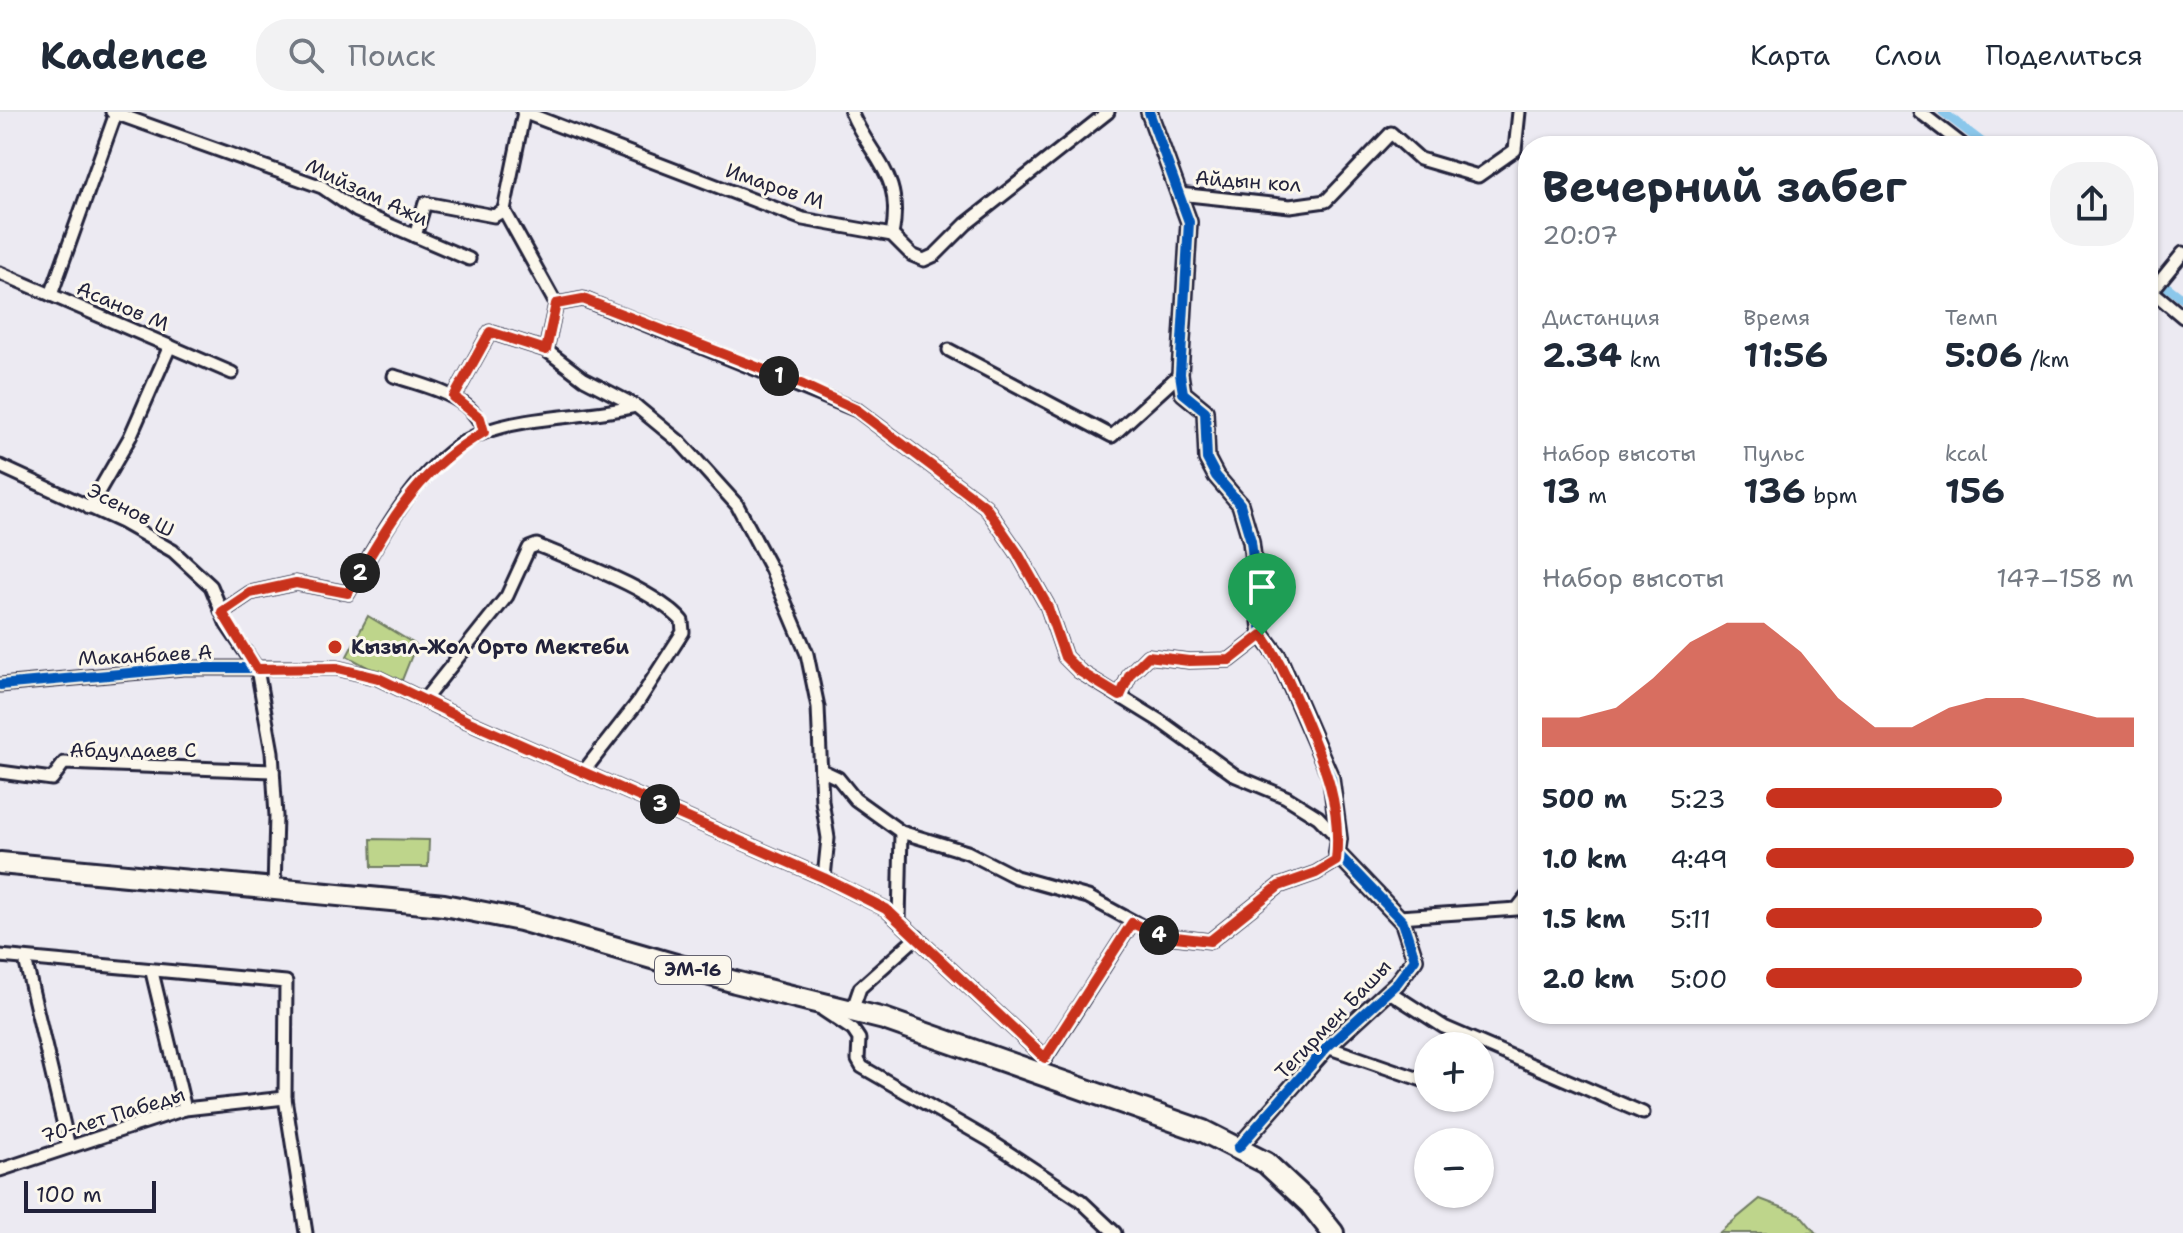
<!DOCTYPE html>
<html lang="ru">
<head>
<meta charset="utf-8">
<style>
  :root { --surface:#fff; --page:#f2f2f3; --text:#1f2937; --muted:#747a83; --line:#e0e1e3; --accent:#c8321e }
  body { margin:0; font-family:"Shantell Sans",sans-serif; background:var(--page); color:var(--text); height:100vh; display:flex; flex-direction:column; font-size:30px; white-space:nowrap }
  * { box-sizing:border-box; margin:0 }
  p { font-size:26px; color:var(--muted) }
  .icon { flex:none; width:44px; height:44px; fill:none; stroke:currentColor; stroke-width:2; stroke-linecap:round; stroke-linejoin:round }
  .map { position:relative; flex:1; overflow:hidden }
  .drawer { position:absolute; left:1518px; top:24px; width:640px; height:888px; display:flex; flex-direction:column; background:var(--surface); border-radius:32px; box-shadow:0 2px 6px #0004 }
  .drawer>* { flex:none }
  .fabs { position:absolute; left:1414px; top:920px; display:grid; gap:16px }
  .fabs a { display:grid; place-items:center; width:80px; height:80px; border-radius:50%; background:var(--surface); box-shadow:0 2px 6px #0004; font-size:40px }
  .scale { position:absolute; left:24px; bottom:20px; width:132px; box-sizing:border-box; padding-left:8px; border:4px solid #22223b; border-top:0; font-size:22px; line-height:28px; white-space:nowrap; color:#22223b; -webkit-text-stroke:6px #fbf7ec; paint-order:stroke }
  .pin { position:absolute; display:grid; place-items:center; width:68px; height:68px; color:#fff; margin:-82px -34px; border-radius:50% 50% 50% 0; rotate:-45deg; box-shadow:0 0 8px #0007 }
  .pin .icon { rotate:45deg }
  .km { position:absolute; width:40px; height:40px; margin:-20px; border-radius:50%; background:#222; color:#fff; font-size:22px; line-height:40px; text-align:center }
  .round { display:grid; place-items:center; flex:none; width:84px; height:84px; border-radius:32px; background:var(--page) }
  .headline { display:flex; align-items:center; justify-content:space-between; height:136px; padding:0 24px }
  h1 { font-size:44px; font-weight:700; line-height:60px }
  .figures { display:grid; grid-template-columns:repeat(3,1fr); gap:12px; height:136px; padding:8px 24px }
  .figures div { display:grid; align-content:center }
  .figures b { font-size:34px; font-weight:700 }
  .figures small { font-size:22px; font-weight:400 }
  .figures p { font-size:22px }
  .chart { height:224px; padding:16px 24px }
  .chart p { display:flex; justify-content:space-between }
  .chart svg { width:100%; height:144px; margin-top:8px; fill:var(--accent); opacity:.7 }
  ul { padding:0 24px; list-style:none; font-size:26px }
  li { display:grid; grid-template-columns:128px 96px 1fr; align-items:center; height:60px }
  li i { height:20px; border-radius:10px; background:var(--accent) }
  header { display:flex; align-items:center; gap:48px; box-sizing:border-box; height:112px; padding:0 40px; background:var(--surface); border-bottom:2px solid var(--line) }
  header strong { font-size:38px }
  nav { display:flex; gap:44px; margin-inline-start:auto; font-size:28px }
  .search { width:560px; height:72px; background:var(--page); display:flex; align-items:center; gap:20px; box-sizing:border-box; padding:0 28px; border-radius:32px; color:var(--muted); font-size:30px }
  .map>svg:first-child { display:block }
  .green { fill:#bed58b; stroke:#707c63; stroke-width:2 }
  .lines { fill:none; stroke-linecap:round; stroke-linejoin:round }
  .canal { stroke:#8bc7eb; stroke-width:9 }
  .street-casing { stroke:#22223b; stroke-width:17 }
  .secondary-casing { stroke:#22223b; stroke-width:20 }
  .highway-casing { stroke:#22223b; stroke-width:26 }
  .street { stroke:#fbf7ec; stroke-width:11 }
  .secondary { stroke:#fbf7ec; stroke-width:14 }
  .highway { stroke:#fbf7ec; stroke-width:20 }
  .cycleway-casing { stroke:#fbf7ec; stroke-width:15 }
  .cycleway { stroke:#0057b8; stroke-width:10 }
  .route-casing { stroke:#fff; stroke-width:16 }
  .route { stroke:#c8321e; stroke-width:10 }
  .poi-dot { fill:#c8321e; stroke:#fbf7ec; stroke-width:3 }
  .labels { text-anchor:middle; dominant-baseline:central; stroke-width:6; stroke-linejoin:round; paint-order:stroke }
  .shield { fill:#fbf7ec; stroke:#636270; stroke-width:2 }
  .shield-label { font-size:18px; font-weight:bold; fill:#22223b }
  .street-label { font-size:20px; fill:#22223b; stroke:#fbf7ec }
  .poi-label { font-size:20px; font-weight:bold; fill:#22223b; stroke:#fbf7ec; text-anchor:start }
</style>
</head>
<body>
<header>
<strong>Kadence</strong>
<div class="search"><svg class="icon" aria-label="search" viewBox="0 0 24 24"><circle cx="10" cy="10" r="6"/><path d="M15 15l6 6"/></svg>Поиск</div>
<nav><a>Карта</a><a>Слои</a><a>Поделиться</a></nav>
</header>
<div class="map">
<svg width="2183" height="1121" viewBox="0 0 2183 1121">
  <rect width="100%" height="100%" fill="#eceaf2"/>
  <filter id="ink" filterUnits="userSpaceOnUse"><feTurbulence type="fractalNoise" baseFrequency=".0125" numOctaves="2"/><feDisplacementMap in="SourceGraphic" scale="16" xChannelSelector="R" yChannelSelector="G"/><feConvolveMatrix kernelMatrix="1 2 1 2 8 2 1 2 1" color-interpolation-filters="sRGB"/></filter>
  <g filter="url(#ink)">
    <g class="green">
      <path d="M368,504L416,533L400,573L347,544Z"/>
      <path d="M371,727L429,728L428,755H372Z"/>
      <path d="M1760,1087L1800,1102L1816,1121H1719Z"/>
    </g>
    <g class="lines">
      <g class="canal">
        <path d="M1943,0L1987,34"/>
        <path d="M2148,160L2183,187"/>
      </g>
      <g class="street-casing">
        <g id="street">
          <path d="M112,0L322,75L357,99L469,147"/>
          <path d="M523,0L803,107L892,123L912,143L924,148L935,143L966,112L1108,0"/>
          <path d="M851,0C872,49 904,62 892,123"/>
          <path d="M1920,0L1964,34"/>
          <path d="M1179,82L1290,94L1326,89L1391,21L1420,47L1478,64L1515,38L1519,0"/>
          <path d="M504,98L556,192"/>
          <path d="M504,98L524,0"/>
          <path d="M415,124L425,91L494,104L504,98"/>
          <path d="M2183,141L2152,179L2183,205"/>
          <path d="M0,161L232,261"/>
          <path d="M51,183L116,1"/>
          <path d="M556,192L583,187L857,298L985,394L1017,440L1047,493L1065,545L1079,559L1160,609L1236,664L1286,685L1318,705L1339,727"/>
          <path d="M546,238L556,192"/>
          <path d="M949,238L1112,324L1180,262"/>
          <path d="M394,264C427,275 473,283 484,320"/>
          <path d="M454,285L490,220L546,238L584,267L636,294L681,331L737,393L771,457L807,542L818,595L822,689L828,726L824,766"/>
          <path d="M0,354L122,410L173,439L211,474L227,513L257,557L272,640L276,704L274,777"/>
          <path d="M89,396L130,325L170,234"/>
          <path d="M222,500L250,481L296,471L348,481C380,428 422,342 485,320C532,303 588,306 636,294"/>
          <path d="M0,573L184,556H337L378,566L467,609L824,766L886,797L1045,946"/>
          <path d="M1120,584L1130,562L1148,544L1189,549L1230,548L1262,523"/>
          <path d="M424,588L507,484L529,436L537,433C577,450 654,477 682,509L683,520L638,590L584,659"/>
          <path d="M821,658L838,666L855,687L901,720L967,740L1016,765L1088,785L1158,823L1210,829L1279,774L1316,761L1336,749L1337,741"/>
          <path d="M0,660L52,667L64,651L273,659"/>
          <path d="M1399,805L1517,797L1528,783"/>
          <path d="M899,809L901,720"/>
          <path d="M0,844L286,870L285,986L306,1121"/>
          <path d="M25,847L69,1035"/>
          <path d="M152,860L185,997"/>
          <path d="M1388,879L1444,915L1643,1001"/>
          <path d="M823,898L853,918L859,927L858,948L862,955L989,1028L1080,1088L1115,1121"/>
          <path d="M852,899L860,876L917,825"/>
          <path d="M1327,935L1428,970"/>
          <path d="M1043,950L1132,811"/>
          <path d="M0,1058L185,997L285,986"/>
        </g>
      </g>
      <g class="secondary-casing">
        <path id="secondary" d="M1149,0L1189,110L1180,262L1183,281L1205,299L1207,347L1216,364L1240,392L1251,429L1262,523L1278,544L1331,666L1339,727L1337,741L1403,810L1415,847L1397,871L1327,935L1238,1036"/>
      </g>
      <g class="highway-casing">
        <path id="highway" d="M0,751L444,793L520,808L735,870L884,907L1203,1019L1266,1051L1310,1092L1333,1121"/>
      </g>
      <use href="#street" class="street"/>
      <use href="#secondary" class="secondary"/>
      <use href="#highway" class="highway"/>
      <g class="cycleway-casing">
        <g id="cycleway">
          <path d="M1149,0L1189,110L1180,262L1183,281L1205,299L1207,347L1216,364L1240,392L1251,429L1262,523L1278,544L1331,666L1339,727L1337,741L1403,810L1415,847L1397,871L1327,935L1238,1036"/>
          <path d="M0,573L184,556H337L378,566L467,609L824,766L886,797L1045,946"/>
        </g>
      </g>
      <use href="#cycleway" class="cycleway"/>
    </g>
  </g>
  <g class="lines" filter="url(#ink)">
    <g class="route-casing">
      <path id="route" d="M583,187L803,273L857,298L985,394L1017,440L1047,493L1065,545L1079,559L1120,584L1130,562L1148,544L1189,549L1230,548L1262,523C1280,547 1290,573 1302,600C1324,652 1342,691 1336,749L1316,761L1279,774L1210,829L1158,823L1132,811L1045,946L886,797L824,766L467,609L378,566L337,556L257,557L222,500L250,481L296,471L348,481C388,415 414,360 484,320L480,306L454,285L490,220L546,238L556,192Z"/>
    </g>
    <use href="#route" class="route"/>
  </g>
  <circle class="poi-dot" cx="335" cy="535" r="8"/>
  <g class="labels">
    <rect class="shield" x="655" y="844" width="76" height="28" rx="6"/>
    <g class="shield-label">
      <text x="693" y="858">ЭМ-16</text>
    </g>
    <g class="street-label">
      <text transform="translate(1248 69) rotate(4)">Айдын кол</text>
      <text transform="translate(775 74) rotate(19)">Имаров М</text>
      <text transform="translate(367 80) rotate(25)">Мийзам Ажи</text>
      <text transform="translate(123 194) rotate(23)">Асанов М</text>
      <text transform="translate(131 398) rotate(27)">Эсенов Ш</text>
      <text transform="translate(145 543) rotate(-3)">Маканбаев А</text>
      <text x="133" y="638">Абдулдаев С</text>
      <text transform="translate(1333 907) rotate(-46)">Тегирмен Башы</text>
      <text transform="translate(113 1003) rotate(-17)">70-лет Пабеды</text>
    </g>
    <g class="poi-label">
      <text x="351" y="535">Кызыл-Жол Орто Мектеби</text>
    </g>
  </g>
</svg>
<div class="fabs">
<a>+</a>
<a>−</a>
</div>
<div class="scale">100 m</div>
<div class="pin" style="left:1262px;top:523px;background:#1e9e55"><svg class="icon" aria-label="arrive" viewBox="0 0 24 24"><path d="M6 21V4h12l-3 4 3 4H6"/></svg></div>
<b class="km" style="left:779px;top:264px">1</b>
<b class="km" style="left:360px;top:461px">2</b>
<b class="km" style="left:660px;top:692px">3</b>
<b class="km" style="left:1159px;top:823px">4</b>
<section class="drawer">
<div class="headline"><div><h1>Вечерний забег</h1><p>20:07</p></div><a class="round"><svg class="icon" aria-label="share" viewBox="0 0 24 24"><path d="M12 15V3M7 8l5-5 5 5M5 13v7h14v-7"/></svg></a></div>
<div class="figures">
<div><p>Дистанция</p><b>2.34<small> km</small></b></div>
<div><p>Время</p><b>11:56</b></div>
<div><p>Темп</p><b>5:06<small> /km</small></b></div>
</div>
<div class="figures">
<div><p>Набор высоты</p><b>13<small> m</small></b></div>
<div><p>Пульс</p><b>136<small> bpm</small></b></div>
<div><p>kcal</p><b>156</b></div>
</div>
<div class="chart"><p><span>Набор высоты</span>147–158 m</p>
<svg viewBox="0 0 160 44" preserveAspectRatio="none"><path d="M0 44V35L10 35L20 32L30 23L40 12L50 6L60 6L70 15L80 29L90 38L100 38L110 32L120 29L130 29L140 32L150 35L160 35V44z"/></svg>
</div>
<ul>
<li><b>500 m</b>5:23<i style="width:64%"></i></li>
<li><b>1.0 km</b>4:49<i style="width:100%"></i></li>
<li><b>1.5 km</b>5:11<i style="width:75%"></i></li>
<li><b>2.0 km</b>5:00<i style="width:86%"></i></li>
</ul>
</section>
</div>
</body>
</html>
